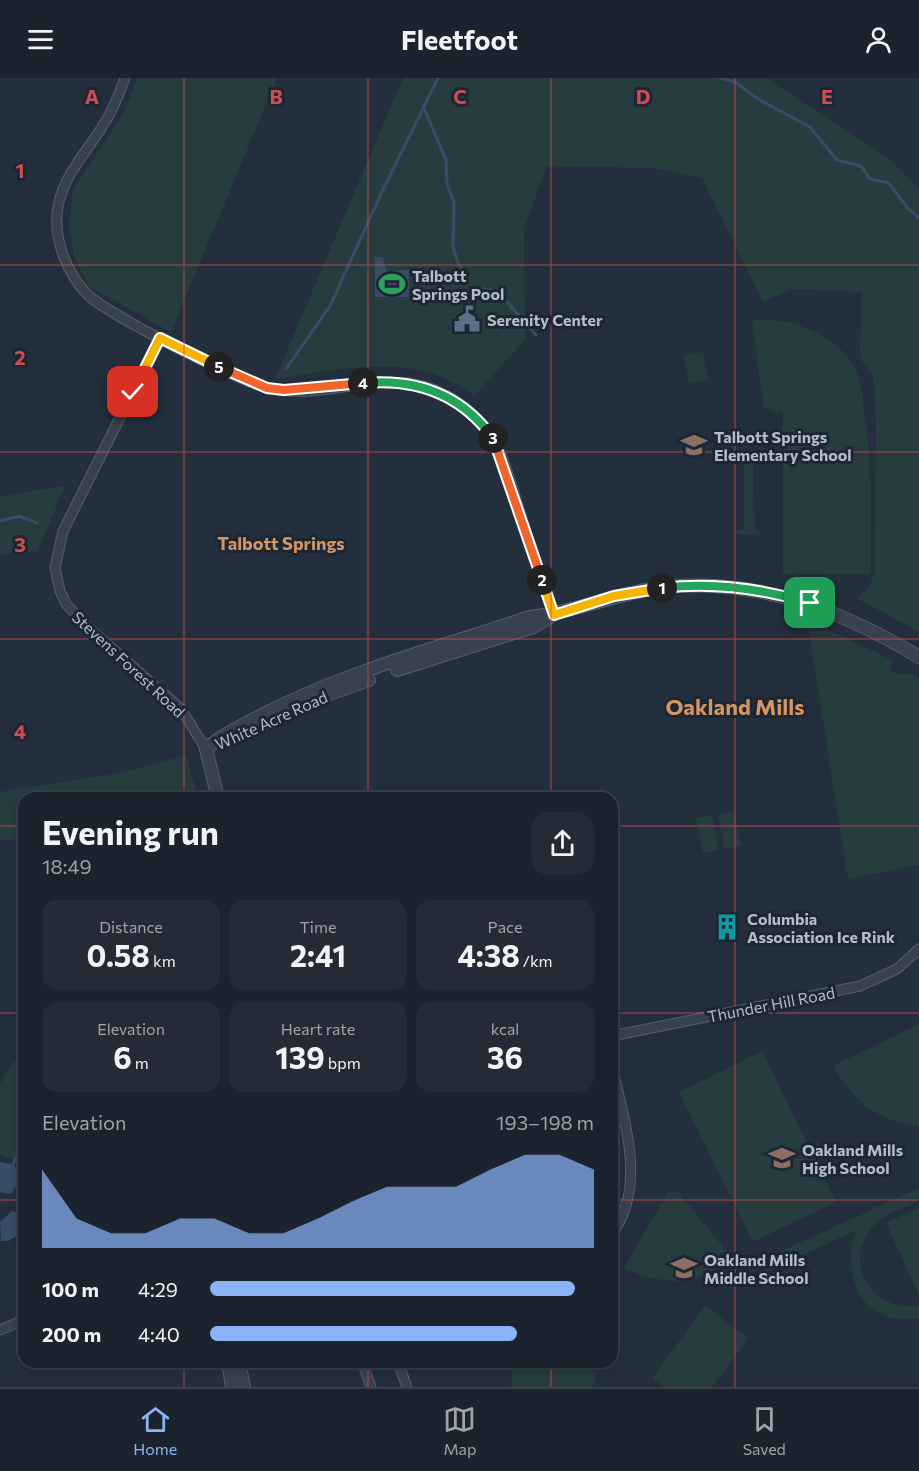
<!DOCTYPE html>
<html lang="en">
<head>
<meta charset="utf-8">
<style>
  :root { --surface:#1b232e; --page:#242b36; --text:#f1f3f6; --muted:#a0a4aa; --line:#39404a; --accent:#8ab4f8 }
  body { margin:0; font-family:Commissioner,sans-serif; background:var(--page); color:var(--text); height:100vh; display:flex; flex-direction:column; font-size:22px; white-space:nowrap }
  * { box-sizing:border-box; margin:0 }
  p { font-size:20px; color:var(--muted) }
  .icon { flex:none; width:33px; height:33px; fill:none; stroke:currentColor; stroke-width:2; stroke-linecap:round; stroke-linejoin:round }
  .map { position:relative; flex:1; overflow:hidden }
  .panel { position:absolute; left:18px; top:714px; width:600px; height:576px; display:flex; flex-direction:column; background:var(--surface); border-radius:18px; box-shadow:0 3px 9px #0003,0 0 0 2px var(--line) }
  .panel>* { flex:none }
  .pin { position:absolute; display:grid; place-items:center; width:51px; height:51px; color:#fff; margin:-26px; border-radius:12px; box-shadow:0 3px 9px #0006 }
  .km { position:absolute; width:30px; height:30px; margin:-15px; border-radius:50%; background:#222; color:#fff; font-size:16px; line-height:30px; text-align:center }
  .round { display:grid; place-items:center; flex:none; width:63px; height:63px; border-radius:18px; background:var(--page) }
  .head { display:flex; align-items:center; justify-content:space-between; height:102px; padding:0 24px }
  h1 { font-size:33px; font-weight:700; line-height:45px }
  .figures { display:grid; grid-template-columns:repeat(3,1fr); gap:9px; height:102px; padding:6px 24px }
  .figures div { display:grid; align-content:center; border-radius:15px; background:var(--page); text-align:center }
  .figures b { font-size:30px; font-weight:700 }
  .figures small { font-size:16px; font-weight:400 }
  .figures p { font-size:16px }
  .chart { height:168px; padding:12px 24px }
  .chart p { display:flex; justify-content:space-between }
  .chart svg { width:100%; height:108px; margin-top:6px; fill:var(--accent); opacity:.7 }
  ul { padding:0 24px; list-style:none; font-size:20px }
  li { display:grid; grid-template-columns:96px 72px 1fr; align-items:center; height:45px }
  li i { height:15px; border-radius:8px; background:var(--accent) }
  header { display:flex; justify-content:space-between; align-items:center; height:78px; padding:0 24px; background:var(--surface); font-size:27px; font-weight:700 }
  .menu { display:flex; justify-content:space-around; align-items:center; height:84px; border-top:2px solid var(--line); background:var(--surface); font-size:16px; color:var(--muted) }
  .menu a { display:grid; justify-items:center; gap:3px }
  .menu .current { color:var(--accent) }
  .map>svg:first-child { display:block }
  .green { fill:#263c3f }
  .water { fill:#394c67 }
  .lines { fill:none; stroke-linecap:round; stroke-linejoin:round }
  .stream { stroke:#394c67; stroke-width:3 }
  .minor-casing { stroke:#565f6c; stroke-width:11 }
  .tertiary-casing { stroke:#565f6c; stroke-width:14 }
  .minor { stroke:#38414e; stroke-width:9 }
  .tertiary { stroke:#38414e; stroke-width:12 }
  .split-1-casing { stroke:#fff; stroke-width:12 }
  .split-2-casing { stroke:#fff; stroke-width:12 }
  .split-3-casing { stroke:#fff; stroke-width:12 }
  .split-4-casing { stroke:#fff; stroke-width:12 }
  .split-5-casing { stroke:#fff; stroke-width:12 }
  .split-6-casing { stroke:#fff; stroke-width:12 }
  .split-1 { stroke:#22a559; stroke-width:8 }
  .split-2 { stroke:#f5b400; stroke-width:8 }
  .split-3 { stroke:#f0652b; stroke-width:8 }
  .split-4 { stroke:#22a559; stroke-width:8 }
  .split-5 { stroke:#f0652b; stroke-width:8 }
  .split-6 { stroke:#f5b400; stroke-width:8 }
  .grid { fill:none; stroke:#ce4d50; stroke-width:1.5; stroke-opacity:0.55 }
  .labels { text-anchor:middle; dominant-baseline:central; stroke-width:6; stroke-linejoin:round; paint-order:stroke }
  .poi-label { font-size:16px; font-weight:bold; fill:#b4bcc9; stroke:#1d2633; text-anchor:start }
  .street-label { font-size:16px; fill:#b4bcc9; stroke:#1d2633 }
  .neighbourhood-label { font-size:18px; font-weight:bold; fill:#d59563; stroke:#1d2633 }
  .district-label { font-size:22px; font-weight:bold; fill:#d59563; stroke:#1d2633 }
  .grid-label { font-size:20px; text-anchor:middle; font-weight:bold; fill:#ce4d50; stroke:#1d2633; stroke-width:6; stroke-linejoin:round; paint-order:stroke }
</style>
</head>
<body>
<header><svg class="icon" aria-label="menu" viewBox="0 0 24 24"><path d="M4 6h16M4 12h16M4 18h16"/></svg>Fleetfoot<svg class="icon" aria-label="person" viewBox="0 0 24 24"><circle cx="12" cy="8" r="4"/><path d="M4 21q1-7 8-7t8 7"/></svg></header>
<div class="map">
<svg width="919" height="1309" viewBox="0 0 919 1309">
  <rect width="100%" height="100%" fill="#242f3e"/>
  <g class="green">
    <path d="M138,0H277L171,254L90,209L74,179L69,146L73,112L123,36Z"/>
    <path d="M403,0H766L893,84L919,111V554L856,520L868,510L874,497L876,347L873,298L861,282L860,271L862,214L793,211L763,224L702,100L654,90L547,88L524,151L525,262L474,318C416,272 342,291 275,301Z"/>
    <path d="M752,242C790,238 842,258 857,295C862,306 863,320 864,331C873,386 871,441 871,496H783V333L773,334L763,328Z"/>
    <path d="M703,274L708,302L689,305L684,277Z"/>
    <path d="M738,372L762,373L760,378L753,379L754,451L761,453L760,457L736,456L737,452L744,451V379L735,377Z"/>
    <path d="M65,408L38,473L0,477V418Z"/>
    <path d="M807,542L892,582L890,591L900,597L912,596L919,601V787L848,801Z"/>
    <path d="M186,677L198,720H24V760L0,763V716L4,713L121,695Z"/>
    <path d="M734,733L741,768L724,771L718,736Z"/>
    <path d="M712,737L719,772L703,775L696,740Z"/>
    <path d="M919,946V1048H914C875,1041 853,1022 833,988Z"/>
    <path d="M24,968V1089L23,1085L0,1077V1006Z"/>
    <path d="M762,973L836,1124L753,1164L679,1014Z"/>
    <path d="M919,1110V1122C901,1131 879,1138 868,1155C843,1192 880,1235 919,1228V1240C861,1249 842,1200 855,1153L767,1193L762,1182Z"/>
    <path d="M668,1114H678L733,1181C696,1209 665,1208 624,1190Z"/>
    <path d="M919,1130V1217L886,1145Z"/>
    <path d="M705,1228L749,1260L712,1309H664L652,1300Z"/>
    <path d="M513,1284H592L597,1297L593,1308L590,1309H511Z"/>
  </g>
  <g class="water">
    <path d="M375,179H383L386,193L409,192V219H375Z"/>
    <path d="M0,1084L11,1086L17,1091L18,1106L11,1116L0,1114Z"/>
    <path d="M12,1133L24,1137V1154L8,1163H1L0,1144Z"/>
  </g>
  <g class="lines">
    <g class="stream">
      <path d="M720,0L735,4L758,21L810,49L837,82L861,88L870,101L889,105L907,129L919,140"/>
      <path d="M423,28L446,82L447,107L454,124L453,169L458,185L468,199"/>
      <path d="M484,211L498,214L536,257"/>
      <path d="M286,291L330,228L381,116L438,0"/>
      <path d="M0,443L19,438L37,445"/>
      <path d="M11,1091L22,1066L21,1048L24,1039"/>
    </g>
    <g class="minor-casing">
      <g id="minor">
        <path d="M125,0C119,17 112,34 102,49C84,78 60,101 57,136C55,165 67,194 86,215C104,235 242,305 270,311C343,324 402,275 470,334C503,361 511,408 524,447C534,477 544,507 554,537"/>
        <path d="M160,260L63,453L55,490L60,513L66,526L89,550L181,631L206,671"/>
        <path d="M612,958L860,908L897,891L919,871"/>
        <path d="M612,987C623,1041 648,1107 612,1156"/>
        <path d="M0,1252L24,1242"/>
        <path d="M362,1284L371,1309"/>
        <path d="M398,1284L407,1309"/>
      </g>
    </g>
    <g class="tertiary-casing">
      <g id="tertiary">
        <path d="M397,592L533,549L550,539"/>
        <path d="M237,659L312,622L369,602"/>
        <path d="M206,671C222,657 241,648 260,638C345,594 440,569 530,539C570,535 607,519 646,512C745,495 836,529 919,579"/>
        <path d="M206,671L218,720"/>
        <path d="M228,1284L232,1309"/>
        <path d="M239,1284L244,1309"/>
      </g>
    </g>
    <use href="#minor" class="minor"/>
    <use href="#tertiary" class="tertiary"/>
  </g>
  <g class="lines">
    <g class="split-1-casing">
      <path id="split-1" d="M662,510C712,504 763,511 810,525"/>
    </g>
    <g class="split-2-casing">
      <path id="split-2" d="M542,502L554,537L614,518L662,510"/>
    </g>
    <g class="split-3-casing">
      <path id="split-3" d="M493,360L542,502"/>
    </g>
    <g class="split-4-casing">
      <path id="split-4" d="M363,305C417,300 461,316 493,360"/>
    </g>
    <g class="split-5-casing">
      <path id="split-5" d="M219,289L267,310L284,312L363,305"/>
    </g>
    <g class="split-6-casing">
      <path id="split-6" d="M133,314L160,260L219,289"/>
    </g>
    <use href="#split-1" class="split-1"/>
    <use href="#split-2" class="split-2"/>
    <use href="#split-3" class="split-3"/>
    <use href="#split-4" class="split-4"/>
    <use href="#split-5" class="split-5"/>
    <use href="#split-6" class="split-6"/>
  </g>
  <path class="grid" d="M184,0V720M368,0V720M551,0V720M735,0V1309M0,187H919M0,374H919M0,561H919M0,748H24M612,748H919M0,935H24M612,935H919M0,1122H24M612,1122H919M184,1284V1309M368,1284V1309M551,1284V1309"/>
  <defs>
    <g id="stadium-bare" transform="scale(2.07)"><path d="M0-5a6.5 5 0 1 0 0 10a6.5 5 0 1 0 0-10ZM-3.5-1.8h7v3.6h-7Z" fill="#2e9e5b" stroke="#1d2633" stroke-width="2.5" paint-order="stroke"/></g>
    <g id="civic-bare" transform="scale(2.07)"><path d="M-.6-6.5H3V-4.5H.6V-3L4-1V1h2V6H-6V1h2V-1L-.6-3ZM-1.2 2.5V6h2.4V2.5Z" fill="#5c6f8a" stroke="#1d2633" stroke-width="2.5" paint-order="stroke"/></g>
    <g id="school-bare" transform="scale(2.07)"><path d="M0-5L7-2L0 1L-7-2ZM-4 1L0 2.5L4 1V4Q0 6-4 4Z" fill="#8d6e63" stroke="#1d2633" stroke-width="2.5" paint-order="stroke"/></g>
    <g id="building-bare" transform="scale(2.07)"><path d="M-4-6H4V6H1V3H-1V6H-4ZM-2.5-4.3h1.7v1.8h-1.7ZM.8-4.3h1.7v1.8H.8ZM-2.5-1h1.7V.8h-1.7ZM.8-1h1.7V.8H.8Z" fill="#0f9aa8" stroke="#1d2633" stroke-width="2.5" paint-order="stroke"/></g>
  </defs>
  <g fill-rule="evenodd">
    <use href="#stadium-bare" x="392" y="206"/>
    <use href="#civic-bare" x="467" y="241"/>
    <use href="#school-bare" x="694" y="367"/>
    <use href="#building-bare" x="727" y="849"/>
    <use href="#school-bare" x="782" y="1080"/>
    <use href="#school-bare" x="684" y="1190"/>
  </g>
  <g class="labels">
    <g class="poi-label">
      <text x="412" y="197">Talbott<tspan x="412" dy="18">Springs Pool</tspan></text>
      <text x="487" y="241">Serenity Center</text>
      <text x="714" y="358">Talbott Springs<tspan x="714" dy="18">Elementary School</tspan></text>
      <text x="747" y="840">Columbia<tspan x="747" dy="18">Association Ice Rink</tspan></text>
      <text x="802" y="1071">Oakland Mills<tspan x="802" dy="18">High School</tspan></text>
      <text x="704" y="1181">Oakland Mills<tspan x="704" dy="18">Middle School</tspan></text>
    </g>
    <g class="street-label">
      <text transform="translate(129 586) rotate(43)">Stevens Forest Road</text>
      <text transform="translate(271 642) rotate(-24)">White Acre Road</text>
      <text transform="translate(771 926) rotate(-11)">Thunder Hill Road</text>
    </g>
    <g class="neighbourhood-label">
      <text x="281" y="465">Talbott Springs</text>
    </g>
    <g class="district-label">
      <text x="735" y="628">Oakland Mills</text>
    </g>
  </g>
  <g class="grid-label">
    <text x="92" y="26">A</text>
    <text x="276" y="26">B</text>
    <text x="460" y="26">C</text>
    <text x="643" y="26">D</text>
    <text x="827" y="26">E</text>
    <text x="20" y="100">1</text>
    <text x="20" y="287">2</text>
    <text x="20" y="474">3</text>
    <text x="20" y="661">4</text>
  </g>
</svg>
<div class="pin" style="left:810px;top:525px;background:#1e9e55"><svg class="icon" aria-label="arrive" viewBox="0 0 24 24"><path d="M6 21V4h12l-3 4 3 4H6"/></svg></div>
<div class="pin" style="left:133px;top:314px;background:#d93025"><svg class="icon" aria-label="check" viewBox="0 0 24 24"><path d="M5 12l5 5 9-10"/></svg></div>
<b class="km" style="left:662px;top:510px">1</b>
<b class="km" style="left:542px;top:502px">2</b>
<b class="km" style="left:493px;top:360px">3</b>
<b class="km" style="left:363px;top:305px">4</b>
<b class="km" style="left:219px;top:289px">5</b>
<section class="panel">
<div class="head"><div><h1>Evening run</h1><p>18:49</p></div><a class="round"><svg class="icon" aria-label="share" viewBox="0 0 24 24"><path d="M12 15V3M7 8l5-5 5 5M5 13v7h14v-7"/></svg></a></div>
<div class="figures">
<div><p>Distance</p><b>0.58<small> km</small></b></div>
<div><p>Time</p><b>2:41</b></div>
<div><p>Pace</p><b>4:38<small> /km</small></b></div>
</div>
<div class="figures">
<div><p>Elevation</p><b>6<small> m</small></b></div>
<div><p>Heart rate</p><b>139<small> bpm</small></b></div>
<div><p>kcal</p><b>36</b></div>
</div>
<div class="chart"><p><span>Elevation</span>193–198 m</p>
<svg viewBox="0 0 160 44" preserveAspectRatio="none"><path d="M0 44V12L10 32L20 38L30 38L40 32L50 32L60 38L70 38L80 32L90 25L100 19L110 19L120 19L130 12L140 6L150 6L160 12V44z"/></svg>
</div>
<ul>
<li><b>100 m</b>4:29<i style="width:95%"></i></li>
<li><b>200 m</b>4:40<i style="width:80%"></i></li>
</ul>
</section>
</div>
<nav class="menu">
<a class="current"><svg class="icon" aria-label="home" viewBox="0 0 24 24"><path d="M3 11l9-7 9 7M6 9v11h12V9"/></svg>Home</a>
<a><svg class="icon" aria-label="map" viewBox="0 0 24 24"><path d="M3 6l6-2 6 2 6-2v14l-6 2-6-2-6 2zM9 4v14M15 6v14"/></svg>Map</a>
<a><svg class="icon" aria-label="saved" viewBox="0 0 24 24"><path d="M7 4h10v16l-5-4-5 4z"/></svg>Saved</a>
</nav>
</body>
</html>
